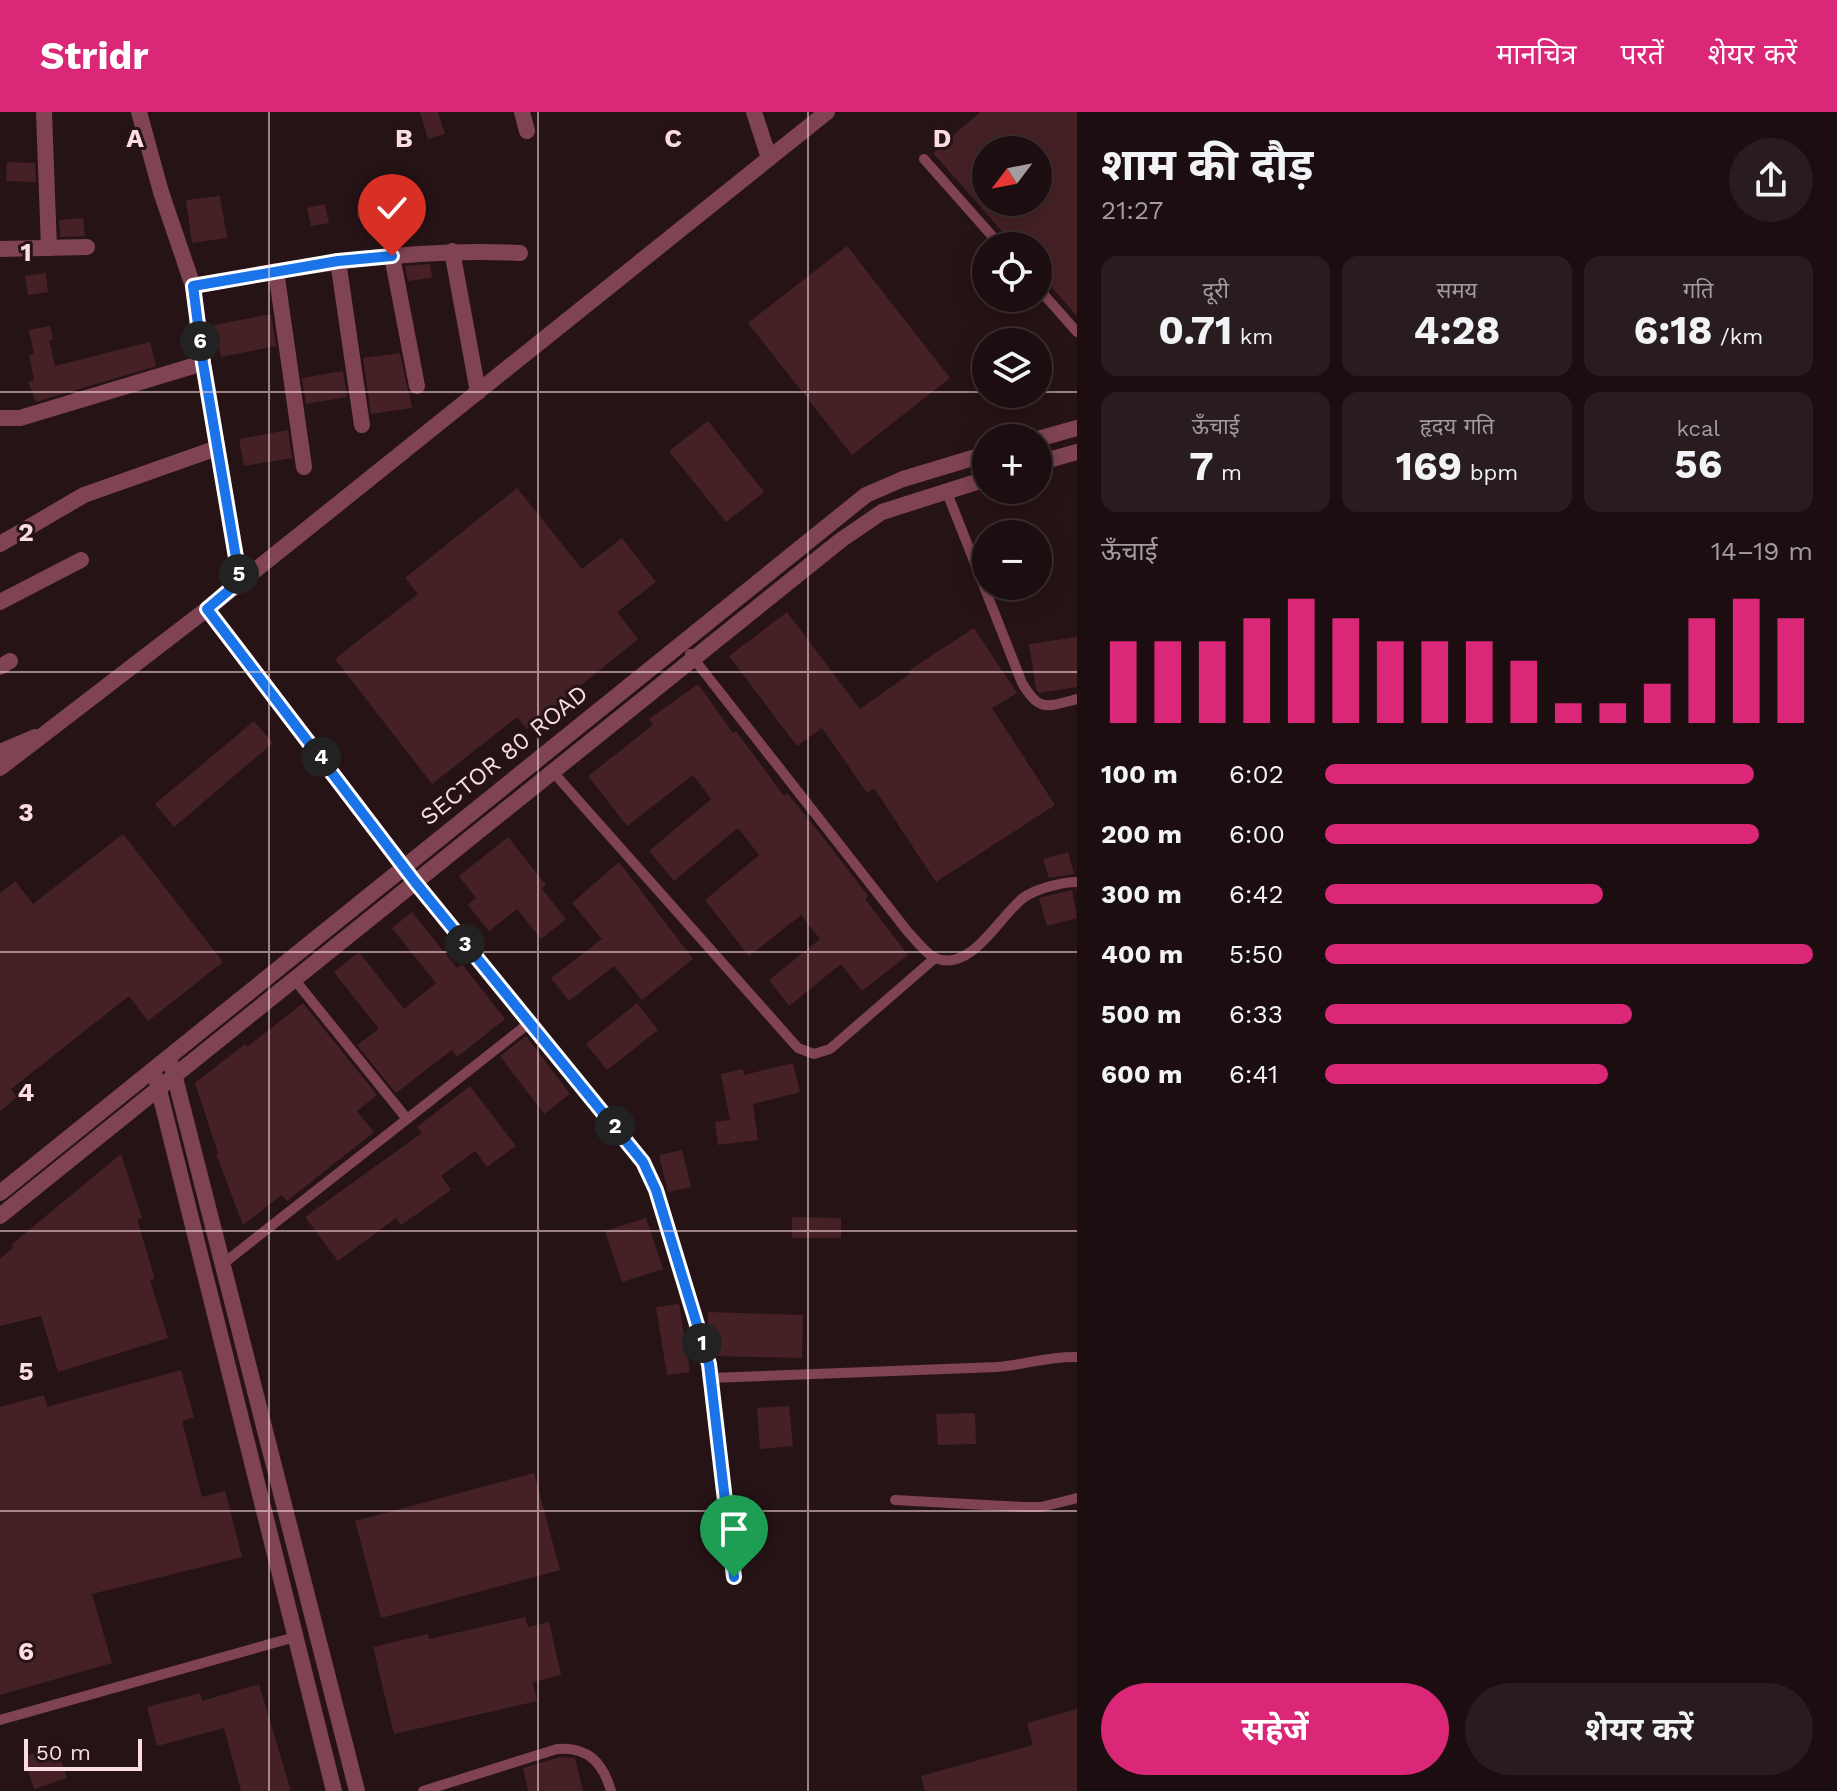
<!DOCTYPE html>
<html lang="hi">
<head>
<meta charset="utf-8">
<style>
  :root { --surface:#1c0e10; --page:#291c1e; --text:#f1f3f6; --muted:#a09c9f; --line:#3a2e30; --accent:#db2777 }
  body { margin:0; font-family:"Work Sans","Noto Sans Devanagari",sans-serif; background:var(--page); color:var(--text); height:100vh; display:flex; flex-direction:column; font-size:30px; white-space:nowrap }
  * { box-sizing:border-box; margin:0 }
  p { font-size:26px; color:var(--muted) }
  .icon { flex:none; width:44px; height:44px; fill:none; stroke:currentColor; stroke-width:2; stroke-linecap:round; stroke-linejoin:round }
  .map { position:relative; flex:1; overflow:hidden }
  .side { display:flex; flex-direction:column; background:var(--surface); width:760px }
  .side>* { flex:none }
  .needle { width:52px; rotate:238deg }
  .buttons { position:absolute; left:972px; top:24px; display:grid; gap:16px }
  .buttons a { display:grid; place-items:center; width:80px; height:80px; border-radius:50%; background:var(--surface); box-shadow:0 4px 20px #0003,0 0 0 2px var(--line); font-size:40px }
  .scale { position:absolute; left:24px; bottom:20px; width:118px; box-sizing:border-box; padding-left:8px; border:4px solid #fbdce2; border-top:0; font-size:22px; line-height:28px; white-space:nowrap; color:#fbdce2; -webkit-text-stroke:6px #261315; paint-order:stroke }
  .pin { position:absolute; display:grid; place-items:center; width:68px; height:68px; color:#fff; margin:-82px -34px; border-radius:50% 50% 50% 0; rotate:-45deg; box-shadow:0 0 8px #0007 }
  .pin .icon { rotate:45deg }
  .km { position:absolute; width:40px; height:40px; margin:-20px; border-radius:50%; background:#222; color:#fff; font-size:22px; line-height:40px; text-align:center }
  .round { display:grid; place-items:center; flex:none; width:84px; height:84px; border-radius:42px; background:var(--page) }
  .overview { display:flex; align-items:center; justify-content:space-between; height:136px; padding:0 24px }
  h1 { font-size:44px; font-weight:700; line-height:60px }
  .metrics { display:grid; grid-template-columns:repeat(3,1fr); gap:12px; height:136px; padding:8px 24px }
  .metrics div { display:grid; align-content:center; border-radius:16px; background:var(--page); text-align:center }
  .metrics b { font-size:40px; font-weight:700 }
  .metrics small { font-size:22px; font-weight:400 }
  .metrics p { font-size:22px }
  .chart { height:224px; padding:16px 24px }
  .chart p { display:flex; justify-content:space-between }
  .chart svg { width:100%; height:144px; margin-top:8px; stroke:var(--accent); stroke-width:6 }
  .action { display:flex; gap:16px; margin-top:auto; padding:16px 24px }
  .action a { flex:1; height:92px; border-radius:48px; background:var(--accent); color:#fff; font-size:32px; font-weight:700; line-height:92px; text-align:center }
  .action a+a { background:var(--page); color:var(--text) }
  ul { padding:0 24px; list-style:none; font-size:26px }
  li { display:grid; grid-template-columns:128px 96px 1fr; align-items:center; height:60px }
  li i { height:20px; border-radius:10px; background:var(--accent) }
  header { display:flex; align-items:center; gap:48px; box-sizing:border-box; height:112px; padding:0 40px; background:var(--accent); color:#fff }
  header strong { font-size:38px }
  nav { display:flex; gap:44px; margin-inline-start:auto; font-size:28px }
  main { display:flex; flex:1; min-height:0 }
  .map>svg:first-child { display:block }
  .building { fill:#452125; fill-rule:evenodd }
  .lines { fill:none; stroke-linecap:round; stroke-linejoin:round }
  .service { stroke:#7f4354; stroke-width:10 }
  .minor { stroke:#7f4354; stroke-width:16 }
  .tertiary { stroke:#7f4354; stroke-width:16 }
  .route-casing { stroke:#fff; stroke-width:16 }
  .route { stroke:#1a73e8; stroke-width:10 }
  .grid { fill:none; stroke:#fbdce2; stroke-width:2; stroke-opacity:0.55 }
  .labels { text-anchor:middle; dominant-baseline:central; stroke-width:6; stroke-linejoin:round; paint-order:stroke }
  .street-label { font-size:24px; fill:#fbdce2; stroke:#261315 }
  .grid-label { font-size:26px; text-anchor:middle; font-weight:bold; fill:#fbdce2; stroke:#261315; stroke-width:6; stroke-linejoin:round; paint-order:stroke }
</style>
</head>
<body>
<header>
<strong>Stridr</strong>
<nav><a>मानचित्र</a><a>परतें</a><a>शेयर करें</a></nav>
</header>
<main>
<div class="map">
<svg width="1077" height="1679" viewBox="0 0 1077 1679">
  <rect width="100%" height="100%" fill="#261315"/>
  <g class="building">
    <path d="M420,0H438L445,22L428,27Z"/>
    <path d="M980,0H1077V204L1038,160V134H1015L933,41ZM986,38H1038V90H986Z"/>
    <path d="M7,50L35,51L36,70L6,69Z"/>
    <path d="M220,84L227,126L192,131L186,88Z"/>
    <path d="M325,92L329,111L311,114L307,96Z"/>
    <path d="M357,93L382,94V108L357,107Z"/>
    <path d="M83,106L85,124L60,125L59,108Z"/>
    <path d="M847,134L950,266L852,343L748,211Z"/>
    <path d="M430,152L432,166L408,169L405,154Z"/>
    <path d="M46,161L48,180L28,183L25,164Z"/>
    <path d="M271,202L276,234L221,245L214,213Z"/>
    <path d="M50,214L53,227L49,228L55,254L150,230L156,254L36,290L28,270L34,268L29,243L34,242L29,218Z"/>
    <path d="M400,241L412,296L371,302L363,246Z"/>
    <path d="M343,259L347,285L306,292L302,266Z"/>
    <path d="M708,309L764,380L726,410L669,339Z"/>
    <path d="M288,318L292,346L244,354L239,327Z"/>
    <path d="M517,376L582,457L622,426L656,470L617,500L638,527L527,617L517,605L432,672L335,547L418,482L405,466Z"/>
    <path d="M787,500L860,597L910,562L908,559L974,516L1017,581L992,596L1055,693L936,770L874,676L867,681L822,616L797,634L729,544Z"/>
    <path d="M1077,525V575L1039,581L1036,577L1029,532Z"/>
    <path d="M698,572L733,621L736,619L784,684L787,681L826,729L868,784L865,787L908,843L862,879L841,852L789,894L769,868L820,827L801,803L749,844L705,788L759,743L738,716L674,769L649,739L711,687L693,663L627,714L588,664L653,613L649,607Z"/>
    <path d="M254,609L273,631L174,715L155,692Z"/>
    <path d="M123,722L223,850L148,909L129,884L11,977L17,985L0,999V781L15,769L33,792Z"/>
    <path d="M508,725L546,773L542,777L566,807L541,827L517,797L489,819L468,793L476,786L459,764Z"/>
    <path d="M1068,740L1074,762L1049,766L1043,747Z"/>
    <path d="M619,750L693,847L642,888L614,854L569,889L551,866L602,827L572,791Z"/>
    <path d="M1072,778L1077,806L1047,814L1039,786Z"/>
    <path d="M412,800L457,856L462,852L505,907L457,945L452,938L396,981L357,933L379,917L334,860L359,840L404,897L436,871L392,816Z"/>
    <path d="M303,891L377,983L357,999L374,1020L287,1089L282,1083L243,1113L216,1042L218,1041L195,971L245,932L247,935Z"/>
    <path d="M637,891L658,918L607,958L586,932Z"/>
    <path d="M526,924L570,982L544,1002L500,944Z"/>
    <path d="M793,951L800,980L753,992L758,1028L718,1033L715,1010L730,1008L721,962L743,957L744,963Z"/>
    <path d="M470,974L516,1034L487,1055L475,1039L441,1064L451,1078L401,1113L396,1106L338,1149L305,1105L422,1021L417,1015Z"/>
    <path d="M682,1038L691,1075L668,1080L659,1043Z"/>
    <path d="M121,1042L142,1106L137,1108L155,1167L150,1168L168,1226L58,1260L41,1204L0,1214V1147L13,1136L12,1132Z"/>
    <path d="M792,1105L841,1106V1126H792Z"/>
    <path d="M646,1106L663,1157L622,1170L605,1119Z"/>
    <path d="M679,1192L690,1260L667,1263L656,1195Z"/>
    <path d="M708,1200L803,1203L802,1246L715,1244L708,1220Z"/>
    <path d="M181,1258L194,1305L182,1309L202,1385L225,1379L242,1445L92,1482L112,1551L0,1583V1295L44,1283L47,1295Z"/>
    <path d="M789,1294L793,1334L760,1337L757,1296Z"/>
    <path d="M975,1301L976,1332L938,1333L936,1302Z"/>
    <path d="M534,1361L560,1458L381,1506L355,1409Z"/>
    <path d="M525,1505L528,1515L549,1510L561,1563L533,1570L537,1589L394,1622L373,1535L428,1522L429,1527Z"/>
    <path d="M259,1572L291,1679H241L224,1616L157,1634L147,1595L200,1581L202,1589Z"/>
    <path d="M1077,1597V1679H925L921,1664L1033,1633L1027,1611Z"/>
    <path d="M56,1634L67,1666L34,1677L24,1645Z"/>
    <path d="M561,1645L575,1646L583,1679H528L523,1656Z"/>
  </g>
  <g class="lines">
    <g class="service">
      <path d="M924,47L1001,134"/>
      <path d="M1038,176L1077,220"/>
      <path d="M946,378L1022,571C1039,600 1046,595 1077,587"/>
      <path d="M690,542L908,820C916,828 925,841 935,846C971,861 998,806 1023,786C1035,777 1062,770 1077,770"/>
      <path d="M553,660L798,936L814,942L830,937L935,846"/>
      <path d="M415,770L528,912L627,1028L643,1050L656,1078L709,1252L734,1465"/>
      <path d="M294,867L407,1007"/>
      <path d="M224,1151L528,912"/>
      <path d="M710,1266L997,1255C1024,1253 1049,1244 1077,1245"/>
      <path d="M895,1388L1023,1395H1041L1077,1386"/>
      <path d="M0,1608L295,1525"/>
      <path d="M423,1679L557,1637C588,1634 603,1651 611,1679"/>
    </g>
    <g class="minor">
      <path d="M44,0L49,136"/>
      <path d="M139,0L161,80L193,174L203,251L240,469"/>
      <path d="M522,0L527,19"/>
      <path d="M754,0L769,46"/>
      <path d="M0,137L87,135"/>
      <path d="M452,139L478,280"/>
      <path d="M392,144L417,274"/>
      <path d="M338,149L362,313"/>
      <path d="M276,159L304,355"/>
      <path d="M193,174C301,154 410,135 520,141"/>
      <path d="M0,306H20L203,251"/>
      <path d="M0,432L84,383L217,336"/>
      <path d="M0,490L81,448"/>
      <path d="M207,497L412,766"/>
      <path d="M0,555L10,549"/>
      <path d="M0,640L35,625"/>
    </g>
    <g class="tertiary">
      <path d="M1038,327L1077,316"/>
      <path d="M1038,351L1077,340"/>
      <path d="M0,656L207,497L827,0"/>
      <path d="M172,954L357,1679"/>
      <path d="M156,966L334,1679"/>
      <path d="M0,1081L866,383L903,367L986,342"/>
      <path d="M0,1104L841,428L882,400L986,367"/>
    </g>
  </g>
  <g class="lines">
    <g class="route-casing">
      <path id="route" d="M392,144L338,149L193,174L203,251L240,469L207,497L415,770L643,1050L656,1078L709,1252L734,1465"/>
    </g>
    <use href="#route" class="route"/>
  </g>
  <path class="grid" d="M269,0V1679M538,0V1679M808,0V1679M0,280H986M1038,280H1077M0,560H1077M0,840H1077M0,1119H1077M0,1399H1077"/>
  <g class="labels">
    <g class="street-label">
      <text transform="translate(504 643) rotate(-39)">SECTOR 80 ROAD</text>
    </g>
  </g>
  <g class="grid-label">
    <text x="135" y="35">A</text>
    <text x="404" y="35">B</text>
    <text x="673" y="35">C</text>
    <text x="942" y="35">D</text>
    <text x="26" y="149">1</text>
    <text x="26" y="429">2</text>
    <text x="26" y="709">3</text>
    <text x="26" y="989">4</text>
    <text x="26" y="1268">5</text>
    <text x="26" y="1548">6</text>
  </g>
</svg>
<div class="buttons">
<a><svg class="needle" viewBox="-14 -14 28 28"><path d="M0-13l5 13h-10z" fill="#e53935"/><path d="M0 13l5-13h-10z" fill="#a09c9f"/></svg></a>
<a><svg class="icon" aria-label="locate" viewBox="0 0 24 24"><circle cx="12" cy="12" r="6"/><path d="M12 2v4M12 18v4M2 12h4M18 12h4"/></svg></a>
<a><svg class="icon" aria-label="layers" viewBox="0 0 24 24"><path d="M12 4l9 5-9 5-9-5zM3 14l9 5 9-5"/></svg></a>
<a>+</a>
<a>−</a>
</div>
<div class="scale">50 m</div>
<div class="pin" style="left:734px;top:1465px;background:#1e9e55"><svg class="icon" aria-label="arrive" viewBox="0 0 24 24"><path d="M6 21V4h12l-3 4 3 4H6"/></svg></div>
<div class="pin" style="left:392px;top:144px;background:#d93025"><svg class="icon" aria-label="check" viewBox="0 0 24 24"><path d="M5 12l5 5 9-10"/></svg></div>
<b class="km" style="left:702px;top:1231px">1</b>
<b class="km" style="left:615px;top:1014px">2</b>
<b class="km" style="left:465px;top:832px">3</b>
<b class="km" style="left:321px;top:645px">4</b>
<b class="km" style="left:239px;top:462px">5</b>
<b class="km" style="left:200px;top:229px">6</b>
</div>
<section class="side">
<div class="overview"><div><h1>शाम की दौड़</h1><p>21:27</p></div><a class="round"><svg class="icon" aria-label="share" viewBox="0 0 24 24"><path d="M12 15V3M7 8l5-5 5 5M5 13v7h14v-7"/></svg></a></div>
<div class="metrics">
<div><p>दूरी</p><b>0.71<small> km</small></b></div>
<div><p>समय</p><b>4:28</b></div>
<div><p>गति</p><b>6:18<small> /km</small></b></div>
</div>
<div class="metrics">
<div><p>ऊँचाई</p><b>7<small> m</small></b></div>
<div><p>हृदय गति</p><b>169<small> bpm</small></b></div>
<div><p>kcal</p><b>56</b></div>
</div>
<div class="chart"><p><span>ऊँचाई</span>14–19 m</p>
<svg viewBox="0 0 160 44" preserveAspectRatio="none"><path d="M5 44V19M15 44V19M25 44V19M35 44V12M45 44V6M55 44V12M65 44V19M75 44V19M85 44V19M95 44V25M105 44V38M115 44V38M125 44V32M135 44V12M145 44V6M155 44V12"/></svg>
</div>
<ul>
<li><b>100 m</b>6:02<i style="width:88%"></i></li>
<li><b>200 m</b>6:00<i style="width:89%"></i></li>
<li><b>300 m</b>6:42<i style="width:57%"></i></li>
<li><b>400 m</b>5:50<i style="width:100%"></i></li>
<li><b>500 m</b>6:33<i style="width:63%"></i></li>
<li><b>600 m</b>6:41<i style="width:58%"></i></li>
</ul>
<div class="action"><a>सहेजें</a><a>शेयर करें</a></div>
</section>
</main>
</body>
</html>
